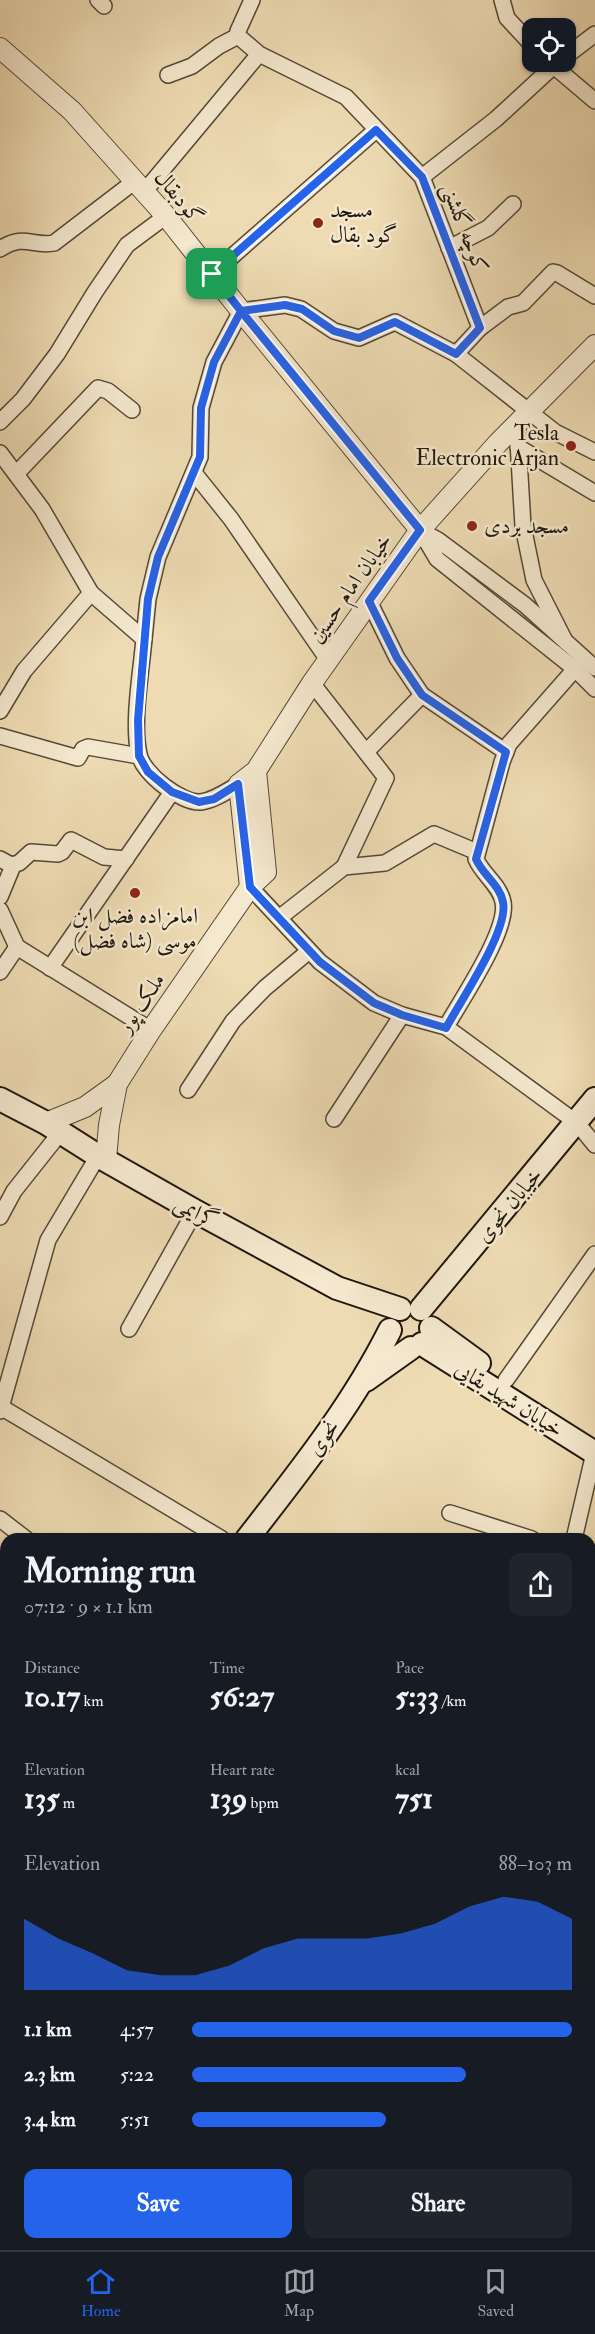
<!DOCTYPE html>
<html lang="en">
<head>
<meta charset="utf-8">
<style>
  :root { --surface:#171b24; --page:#20242c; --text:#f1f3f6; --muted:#9ea1a6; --line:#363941; --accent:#2563eb }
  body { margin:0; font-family:"IM FELL Double Pica",Amiri,serif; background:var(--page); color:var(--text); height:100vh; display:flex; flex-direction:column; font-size:22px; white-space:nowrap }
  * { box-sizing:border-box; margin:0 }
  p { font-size:20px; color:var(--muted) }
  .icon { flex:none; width:33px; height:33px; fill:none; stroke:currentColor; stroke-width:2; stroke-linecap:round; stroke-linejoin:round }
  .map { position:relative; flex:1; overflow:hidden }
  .sheet { position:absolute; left:0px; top:1533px; width:596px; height:717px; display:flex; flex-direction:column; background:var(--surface); border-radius:18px 18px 0 0; box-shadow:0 2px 4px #0004 }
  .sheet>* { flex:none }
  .tools { position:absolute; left:522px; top:18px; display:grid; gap:12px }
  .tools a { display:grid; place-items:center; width:54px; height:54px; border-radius:12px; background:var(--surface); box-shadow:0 2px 4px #0004; font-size:30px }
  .pin { position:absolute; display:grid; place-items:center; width:51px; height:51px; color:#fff; margin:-26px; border-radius:12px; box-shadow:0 3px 9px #0006 }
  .round { display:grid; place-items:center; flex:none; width:63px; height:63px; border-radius:12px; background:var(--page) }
  .summary { display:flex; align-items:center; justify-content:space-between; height:102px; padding:0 24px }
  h1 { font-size:33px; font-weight:700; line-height:45px }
  .stats { display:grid; grid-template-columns:repeat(3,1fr); gap:9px; height:102px; padding:6px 24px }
  .stats div { display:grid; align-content:center }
  .stats b { font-size:30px; font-weight:700 }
  .stats small { font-size:16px; font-weight:400 }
  .stats p { font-size:16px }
  .chart { height:168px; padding:12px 24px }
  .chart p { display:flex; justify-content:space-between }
  .chart svg { width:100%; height:108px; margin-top:6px; fill:var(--accent); opacity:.7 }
  .action { display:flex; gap:12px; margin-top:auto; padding:12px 24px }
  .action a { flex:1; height:69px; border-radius:12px; background:var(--accent); color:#fff; font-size:24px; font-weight:700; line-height:69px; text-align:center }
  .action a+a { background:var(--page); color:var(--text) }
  ul { padding:0 24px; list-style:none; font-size:20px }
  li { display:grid; grid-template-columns:96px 72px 1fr; align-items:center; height:45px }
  li i { height:15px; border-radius:8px; background:var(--accent) }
  .tab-bar { display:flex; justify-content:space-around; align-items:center; height:84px; border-top:2px solid var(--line); background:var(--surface); font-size:16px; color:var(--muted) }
  .tab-bar a { display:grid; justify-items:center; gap:3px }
  .tab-bar .current { color:var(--accent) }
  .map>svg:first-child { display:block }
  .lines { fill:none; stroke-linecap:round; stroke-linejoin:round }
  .stream { stroke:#6a7970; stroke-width:4.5 }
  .minor-casing { stroke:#544937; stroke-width:18 }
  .tertiary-casing { stroke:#544937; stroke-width:22 }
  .secondary-casing { stroke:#20180e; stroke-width:26 }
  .minor { stroke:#f4e8ce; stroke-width:15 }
  .tertiary { stroke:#f4e8ce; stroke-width:20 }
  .secondary { stroke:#f4e8ce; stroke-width:22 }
  .route-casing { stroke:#fff; stroke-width:12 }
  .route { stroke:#2563eb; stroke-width:8 }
  .poi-dot { fill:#8f2418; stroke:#f4e8ce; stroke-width:2 }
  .labels { text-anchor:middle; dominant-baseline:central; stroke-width:5; stroke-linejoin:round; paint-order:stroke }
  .street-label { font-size:22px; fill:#20180e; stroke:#f4e8ce }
  .poi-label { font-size:22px; fill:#20180e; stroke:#f4e8ce; text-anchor:start }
</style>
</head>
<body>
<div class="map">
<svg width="595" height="2250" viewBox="0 0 595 2250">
  <rect width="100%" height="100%" fill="#eedbb3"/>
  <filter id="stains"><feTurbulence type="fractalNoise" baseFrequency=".00333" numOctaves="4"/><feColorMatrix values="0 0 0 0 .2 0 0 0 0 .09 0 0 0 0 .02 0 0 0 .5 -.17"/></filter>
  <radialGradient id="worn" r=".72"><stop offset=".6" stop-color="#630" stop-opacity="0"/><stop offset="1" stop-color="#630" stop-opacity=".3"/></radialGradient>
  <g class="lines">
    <g class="stream">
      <path d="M590,1905L595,1904"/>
      <path d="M0,2165L6,2159"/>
    </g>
    <g class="minor-casing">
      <g id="minor">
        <path d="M98,0L104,6"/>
        <path d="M252,0L238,31V36L259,54L346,97L422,177L480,328L456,354L555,432L595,452"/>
        <path d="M502,0L507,18L532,45"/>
        <path d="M566,56L595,34"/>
        <path d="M549,62L595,101"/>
        <path d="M168,75L192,66L219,46L238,36"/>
        <path d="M422,177L496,119L558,62"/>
        <path d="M144,192L259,54"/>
        <path d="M449,248L488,228L513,204"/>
        <path d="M0,249C25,233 31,247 54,243L135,181"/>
        <path d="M212,274L376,130"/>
        <path d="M480,328L508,307L523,303L553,272L557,273L595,296"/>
        <path d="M0,422L23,399L57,354L95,292L127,245L166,216"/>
        <path d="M517,425L523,526L534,580L565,641"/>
        <path d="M518,447L595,493"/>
        <path d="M0,453L42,509L91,593L144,639C141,673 132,723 139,754C142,773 182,804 201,802C215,800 227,791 239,784"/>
        <path d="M16,474L98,388L108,391L132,410"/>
        <path d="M195,474L231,519L328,660"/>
        <path d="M420,530L437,559L575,669L595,689"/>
        <path d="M420,530L438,540L525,605L595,668"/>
        <path d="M369,601L397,658L422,695L506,752"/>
        <path d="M144,639L148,599L158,557L200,457L201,408L214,362L241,311L285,305L301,309L334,331L359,338L395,322L456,354"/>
        <path d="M312,683L386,778L344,867"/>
        <path d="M0,711L24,671L91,593"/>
        <path d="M0,736L78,758L83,749L88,747L139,756"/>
        <path d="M366,752L422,695"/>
        <path d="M0,859L11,865L12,868L0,897"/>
        <path d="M11,865L19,863L31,852L58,854L62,852L71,840L104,857L126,859"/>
        <path d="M250,887L320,962L374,1003L402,1015L446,1027L577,1123L595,1145"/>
        <path d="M0,910L17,947L151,1030"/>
        <path d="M279,918L344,867L385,863L434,834L477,852"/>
        <path d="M50,968L172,792"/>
        <path d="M0,972L17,947"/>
        <path d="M446,1027C461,1000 509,930 503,902C500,885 482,874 476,859L502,762L509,744L575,669"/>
        <path d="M188,1090L233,1021L265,988L309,951"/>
        <path d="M334,1119L402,1015"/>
        <path d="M0,1217L14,1191L60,1133"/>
        <path d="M129,1329L195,1211"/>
        <path d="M506,1380L595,1254"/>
        <path d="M1,1407L222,1539"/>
        <path d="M0,1411L48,1240L98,1156"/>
        <path d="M450,1513L532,1539"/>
        <path d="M0,1519L26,1539"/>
        <path d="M574,1539L594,1453"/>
        <path d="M590,1605L595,1607"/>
        <path d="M590,1743L595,1745"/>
        <path d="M0,1804L6,1808"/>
        <path d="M0,1951L6,1956"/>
        <path d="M590,1960L595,1959"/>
        <path d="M590,2032L595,2037"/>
        <path d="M0,2085L6,2090"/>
        <path d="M590,2097L595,2096"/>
        <path d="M136,2244L141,2250"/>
        <path d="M264,2250L266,2244"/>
        <path d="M505,2250L506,2244"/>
      </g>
    </g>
    <g class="tertiary-casing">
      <g id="tertiary">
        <path d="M0,48L72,111L166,216L241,311L420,530"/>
        <path d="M256,771L266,872L250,887L239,784L256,771L312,683L420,530L498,443L595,345"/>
        <path d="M46,1123L85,1107L117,1084"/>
        <path d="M106,1159L109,1125L117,1084L151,1030L250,887"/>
        <path d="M590,1880L595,1879"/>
        <path d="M590,1939L595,1940"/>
        <path d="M0,2137L6,2128"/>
        <path d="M0,2218L6,2211"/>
      </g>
    </g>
    <g class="secondary-casing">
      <g id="secondary">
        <path d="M0,1099L46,1123L98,1156L195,1211L337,1288L400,1309"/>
        <path d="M421,1309L595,1099"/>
        <path d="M431,1328L479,1363"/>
        <path d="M422,1344L595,1453"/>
        <path d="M366,1380L411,1348"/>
        <path d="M247,1539C299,1472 352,1406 390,1330"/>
        <path d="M0,1860L6,1852"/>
      </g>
    </g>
    <use href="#minor" class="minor"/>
    <use href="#tertiary" class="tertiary"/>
    <use href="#secondary" class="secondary"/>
  </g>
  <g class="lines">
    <g class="route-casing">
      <path id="route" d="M212,274L241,311L214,362L201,408L200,457L158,557L148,599L138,720L139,756L148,772L172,792L199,802L214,799L238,784L250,887L320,962L374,1003L402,1015L446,1028C461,1000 509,930 503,902C500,885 482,874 476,859L506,752L422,695L397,658L369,601L420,530L241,311L285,305L302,309L334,331L359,338L395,322L456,354L480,328L422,177L376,130L212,274"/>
    </g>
    <use href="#route" class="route"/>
  </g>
  <g class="poi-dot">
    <circle cx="318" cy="223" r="6"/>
    <circle cx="571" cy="446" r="6"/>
    <circle cx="472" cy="526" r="6"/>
    <circle cx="135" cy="893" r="6"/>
  </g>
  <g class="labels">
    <g class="street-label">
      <text transform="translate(179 197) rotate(50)">گودبقال</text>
      <text transform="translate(465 228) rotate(69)">کوچه گلشنی</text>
      <text transform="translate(350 588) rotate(-55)">خیابان امام حسین</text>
      <text transform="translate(141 1003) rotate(-56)">ملک پور</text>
      <text transform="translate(509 1205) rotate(-50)">خیابان نحوی</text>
      <text transform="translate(196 1212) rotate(29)">گرایمی</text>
      <text transform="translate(509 1399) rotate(32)">خیابان شهید بقایی</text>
      <text transform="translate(323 1438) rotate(-55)">نحوی</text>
    </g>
    <g class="poi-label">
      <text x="330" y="210">مسجد<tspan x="330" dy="25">گود بقال</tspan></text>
      <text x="559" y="433" text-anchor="end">Tesla<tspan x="559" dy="25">Electronic Arjan</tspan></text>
      <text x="484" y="526">مسجد بردی</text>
      <text x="135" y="916" text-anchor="middle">امامزاده فضل ابن<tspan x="135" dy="25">موسی (شاه فضل)</tspan></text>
    </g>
  </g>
  <rect width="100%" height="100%" filter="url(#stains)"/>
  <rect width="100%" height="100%" fill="url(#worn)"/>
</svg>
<div class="tools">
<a><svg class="icon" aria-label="locate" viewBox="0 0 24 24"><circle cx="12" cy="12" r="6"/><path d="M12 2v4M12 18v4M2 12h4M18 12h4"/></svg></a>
</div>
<div class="pin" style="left:212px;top:274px;background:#1e9e55"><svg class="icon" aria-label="arrive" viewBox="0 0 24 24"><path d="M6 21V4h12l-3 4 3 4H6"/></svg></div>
<section class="sheet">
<div class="summary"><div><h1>Morning run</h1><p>07:12 · 9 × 1.1 km</p></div><a class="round"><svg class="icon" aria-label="share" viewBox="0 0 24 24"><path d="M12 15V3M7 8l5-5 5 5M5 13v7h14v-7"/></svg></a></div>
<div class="stats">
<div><p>Distance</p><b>10.17<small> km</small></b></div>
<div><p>Time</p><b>56:27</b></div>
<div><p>Pace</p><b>5:33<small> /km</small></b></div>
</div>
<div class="stats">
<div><p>Elevation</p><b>135<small> m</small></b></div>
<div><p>Heart rate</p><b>139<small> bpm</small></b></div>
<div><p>kcal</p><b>751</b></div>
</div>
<div class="chart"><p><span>Elevation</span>88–103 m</p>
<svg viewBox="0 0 160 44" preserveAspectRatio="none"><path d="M0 44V15L10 23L20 29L30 36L40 38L50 38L60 34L70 27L80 23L90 23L100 23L110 21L120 17L130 10L140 6L150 8L160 15V44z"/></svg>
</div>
<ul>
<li><b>1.1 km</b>4:57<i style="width:100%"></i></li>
<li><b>2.3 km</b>5:22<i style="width:72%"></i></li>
<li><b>3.4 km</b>5:51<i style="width:51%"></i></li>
</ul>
<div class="action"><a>Save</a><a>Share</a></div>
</section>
</div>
<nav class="tab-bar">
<a class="current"><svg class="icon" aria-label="home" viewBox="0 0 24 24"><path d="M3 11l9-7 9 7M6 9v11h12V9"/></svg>Home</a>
<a><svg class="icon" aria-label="map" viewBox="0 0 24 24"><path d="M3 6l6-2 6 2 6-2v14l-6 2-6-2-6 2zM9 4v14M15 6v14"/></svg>Map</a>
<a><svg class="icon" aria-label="saved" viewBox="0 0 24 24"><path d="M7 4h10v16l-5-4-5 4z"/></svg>Saved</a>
</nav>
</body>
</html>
